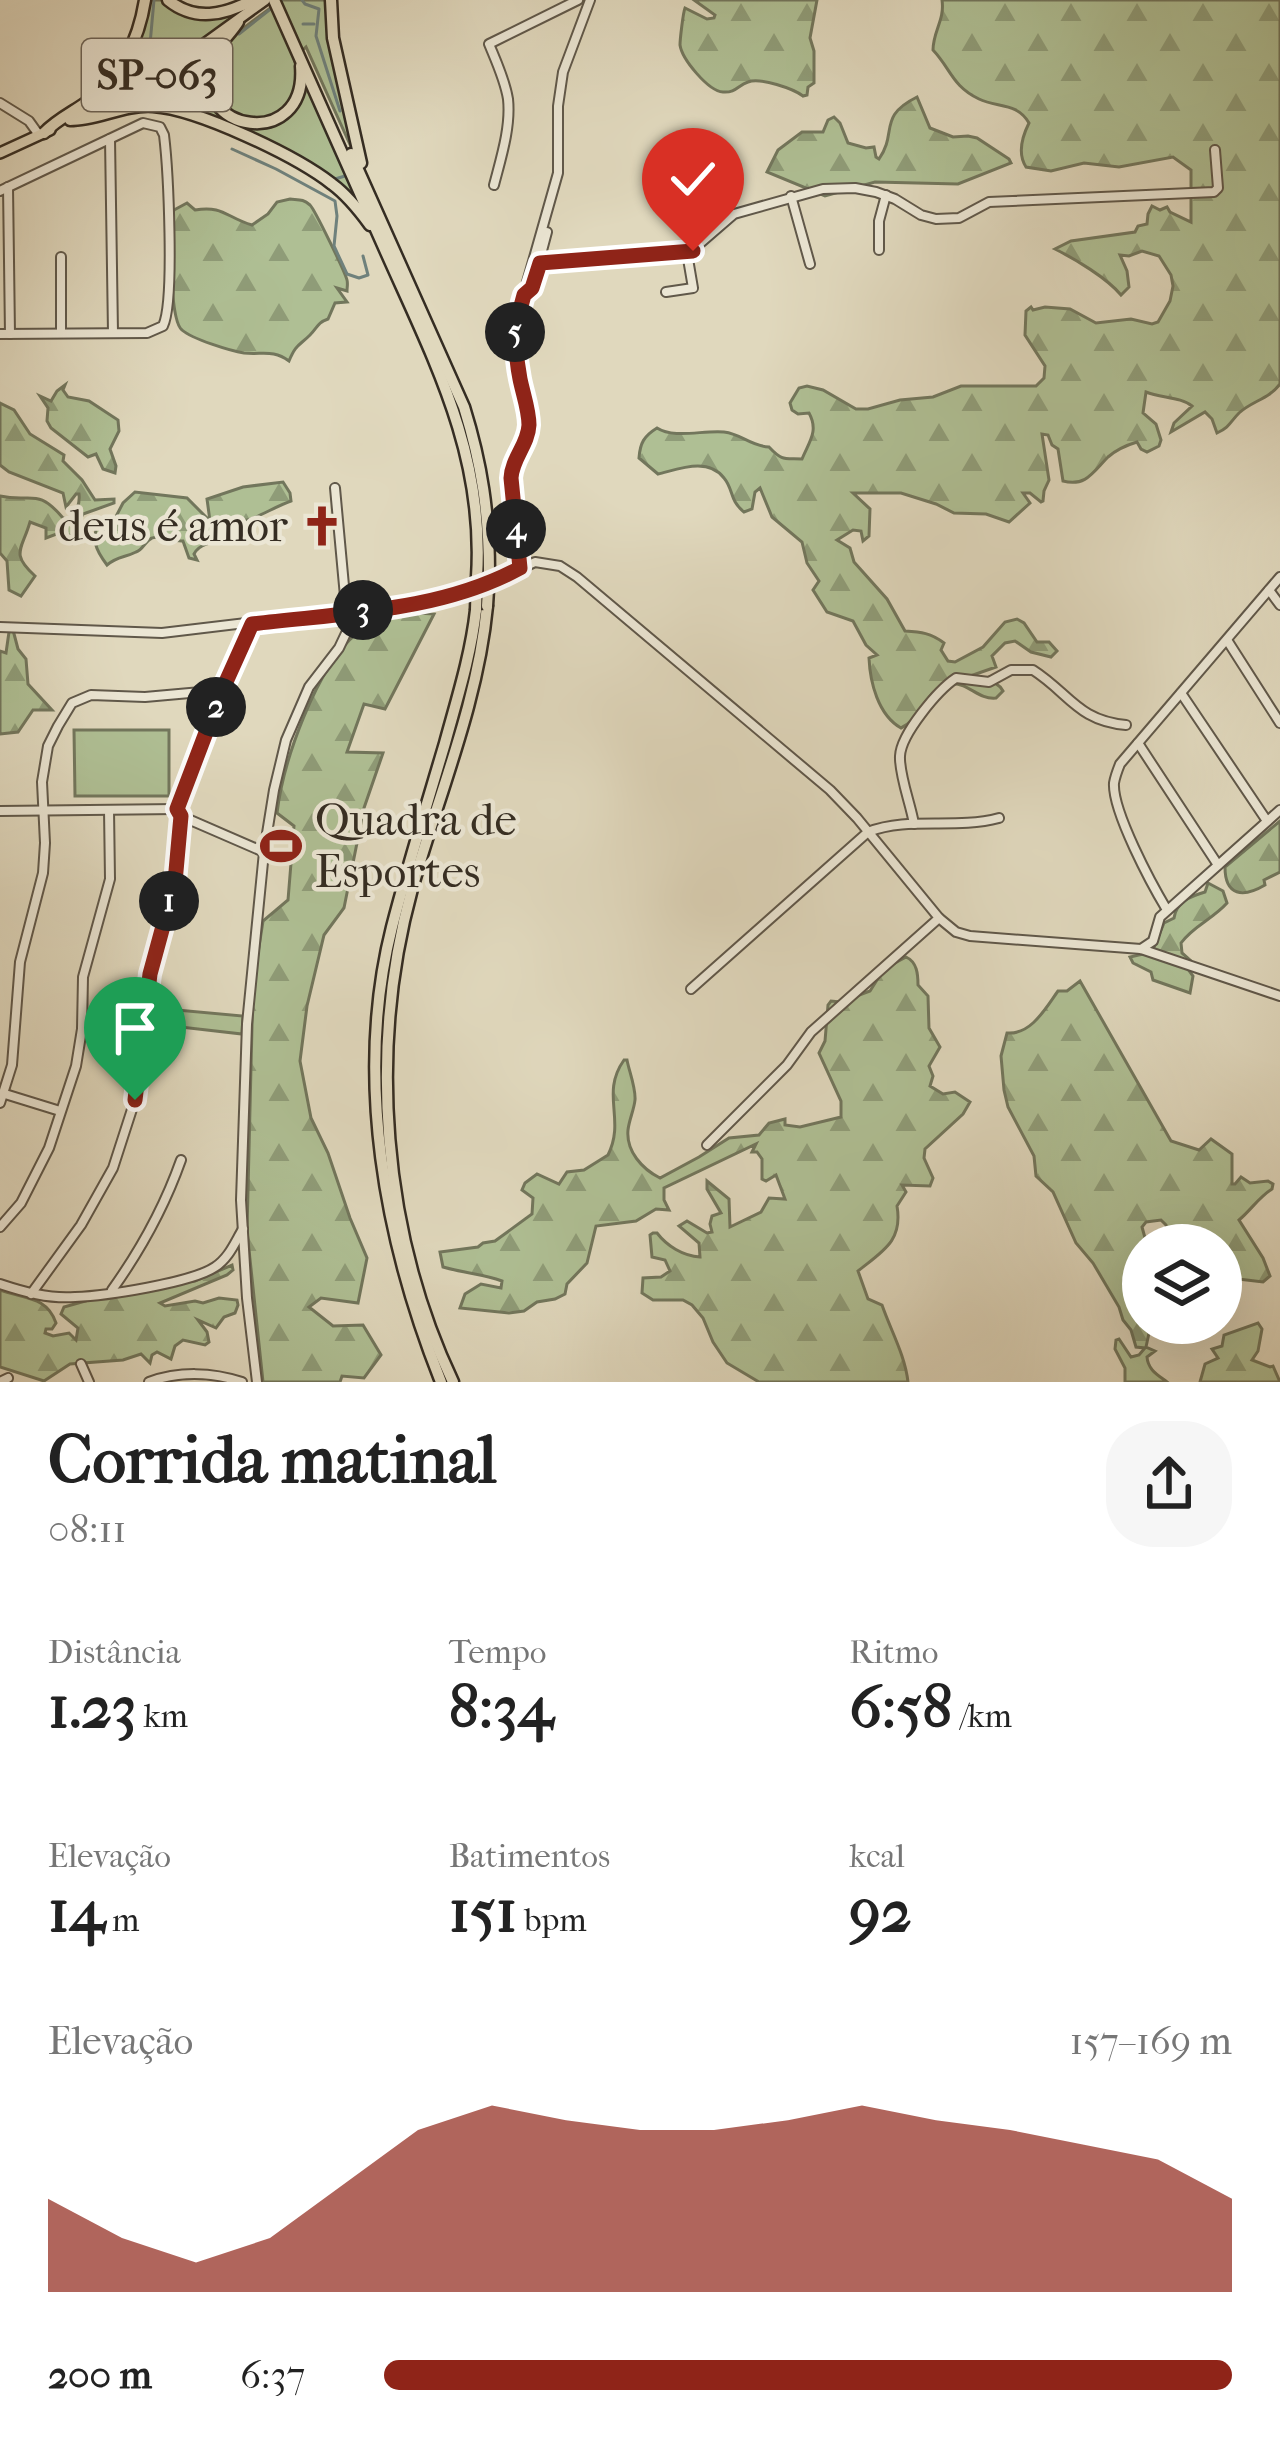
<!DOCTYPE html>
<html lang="pt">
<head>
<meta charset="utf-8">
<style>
  :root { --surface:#fff; --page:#f6f6f6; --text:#222; --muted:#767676; --accent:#8f2418 }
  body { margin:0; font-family:"IM FELL French Canon",serif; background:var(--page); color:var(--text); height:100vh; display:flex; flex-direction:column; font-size:45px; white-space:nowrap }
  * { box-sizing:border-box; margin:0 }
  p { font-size:39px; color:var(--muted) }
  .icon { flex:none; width:66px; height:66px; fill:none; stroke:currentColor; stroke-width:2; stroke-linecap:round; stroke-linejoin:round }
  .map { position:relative; height:1382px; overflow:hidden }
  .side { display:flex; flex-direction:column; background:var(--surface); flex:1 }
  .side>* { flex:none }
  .tools { position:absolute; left:1122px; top:1224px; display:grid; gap:24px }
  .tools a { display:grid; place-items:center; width:120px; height:120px; border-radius:50%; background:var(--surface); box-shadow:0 12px 48px #0002; font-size:60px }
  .pin { position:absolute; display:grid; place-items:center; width:102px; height:102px; color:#fff; margin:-123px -51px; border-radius:50% 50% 50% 0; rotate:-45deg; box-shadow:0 0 12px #0007 }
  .pin .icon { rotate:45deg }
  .km { position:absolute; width:60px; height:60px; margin:-30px; border-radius:50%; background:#222; color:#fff; font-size:33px; line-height:60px; text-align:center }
  .round { display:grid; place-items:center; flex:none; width:126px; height:126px; border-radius:48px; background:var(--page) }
  .summary { display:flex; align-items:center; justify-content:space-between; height:204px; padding:0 48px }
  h1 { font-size:66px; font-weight:700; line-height:90px }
  .figures { display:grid; grid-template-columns:repeat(3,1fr); gap:18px; height:204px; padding:12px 48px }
  .figures div { display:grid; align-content:center }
  .figures b { font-size:60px; font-weight:700 }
  .figures small { font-size:33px; font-weight:400 }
  .figures p { font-size:33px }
  .chart { height:336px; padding:24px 48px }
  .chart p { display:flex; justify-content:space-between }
  .chart svg { width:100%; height:216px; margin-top:12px; fill:var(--accent); opacity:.7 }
  ul { padding:0 48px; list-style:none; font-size:39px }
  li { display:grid; grid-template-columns:192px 144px 1fr; align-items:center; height:90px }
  li i { height:30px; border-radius:15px; background:var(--accent) }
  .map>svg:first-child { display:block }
  .green { fill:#afbf94; stroke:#72765c; stroke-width:3 }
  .forest { fill:url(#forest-firs); stroke:#72765c; stroke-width:3 }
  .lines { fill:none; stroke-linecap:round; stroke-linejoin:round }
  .stream { stroke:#6f817c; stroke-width:3 }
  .minor-casing { stroke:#60584a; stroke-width:12 }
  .major-casing { stroke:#352d23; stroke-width:14 }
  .highway-casing { stroke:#352d23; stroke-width:15 }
  .minor { stroke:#ebe6d4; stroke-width:8 }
  .major { stroke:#e0d8bd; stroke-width:9 }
  .highway { stroke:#e0d8bd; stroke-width:10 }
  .highway-bridge-casing { stroke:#352d23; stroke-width:15; stroke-linecap:butt }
  .highway-bridge { stroke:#e0d8bd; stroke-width:10 }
  .route-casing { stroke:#fff; stroke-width:24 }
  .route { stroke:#8f2418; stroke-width:15 }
  .labels { text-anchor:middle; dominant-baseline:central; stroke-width:9; stroke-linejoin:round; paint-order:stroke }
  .shield { fill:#ebe6d4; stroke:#6c6458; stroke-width:3 }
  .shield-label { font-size:42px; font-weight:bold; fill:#352d23 }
  .poi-label { font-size:45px; fill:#352d23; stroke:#ebe6d4; text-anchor:end }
</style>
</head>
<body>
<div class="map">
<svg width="1280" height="1382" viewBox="0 0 1280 1382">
  <defs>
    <pattern id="forest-firs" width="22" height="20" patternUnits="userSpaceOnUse" patternTransform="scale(3)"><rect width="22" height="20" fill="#afbf94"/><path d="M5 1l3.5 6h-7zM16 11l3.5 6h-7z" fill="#8f9c78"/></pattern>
  </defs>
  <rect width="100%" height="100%" fill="#e0d8bd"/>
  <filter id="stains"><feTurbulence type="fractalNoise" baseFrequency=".00167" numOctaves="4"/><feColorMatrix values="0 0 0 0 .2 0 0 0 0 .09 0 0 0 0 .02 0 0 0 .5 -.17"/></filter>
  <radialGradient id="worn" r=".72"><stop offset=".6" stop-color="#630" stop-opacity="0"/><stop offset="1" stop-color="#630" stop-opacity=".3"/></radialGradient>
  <g class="green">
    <path d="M148,0H162C191,25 208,19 242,11L181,55L100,98L109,88Z"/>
    <path d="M281,0H327L330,44L352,149L306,47L294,58C296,67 299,77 297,85C291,110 264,126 239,117C216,108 205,75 218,55C232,33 261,16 281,0Z"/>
    <path d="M213,50L205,75C212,88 218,106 228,118C232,123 237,124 244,126C279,135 296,113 305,82L358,201L339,185L208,117L119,106Z"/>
    <path d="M74,730H169V796H75Z"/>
    <path d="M155,1008L243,1016L242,1034L154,1024Z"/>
  </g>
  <g class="forest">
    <path d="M694,0H817L810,38L814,51V83L808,87L807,95L803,96C794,89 760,77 748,82C738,85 736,93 723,92C708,91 682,59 680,45C680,40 683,13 685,8L707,19L714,18L715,15Z"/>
    <path d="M942,0H1280V384C1269,399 1252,401 1239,413C1230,422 1230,427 1217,433L1212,419L1205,412L1171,432L1174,423L1192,406C1181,397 1161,398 1146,392L1143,413L1156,424L1161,440L1159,446L1147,452L1141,449L1137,442C1127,445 1116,450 1108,457C1093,472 1086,487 1063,481L1058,449L1052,445L1048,435L1042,434L1049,480L1044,491L1043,501L1041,502L1030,493H1023L1030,503L1009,522L986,514L954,513L936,504L901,493H853L870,509L869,536L863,541L861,531L853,530L837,540L850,548L854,562L887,599L905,631C921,632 931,633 944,643L941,650L948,661L955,662L983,647L1005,622L1017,619L1024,623L1037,642H1049L1057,651L1051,657L1031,652L1015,641L1005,643L992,656L996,667L973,675C984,683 997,679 1003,691L996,698C978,700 968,682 951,684C926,686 922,719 901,728C878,715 870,682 869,658L877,655L866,645L853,621L827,612L813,590L819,581L807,563L802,542L772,517L760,488L755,492L752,509L744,512C729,500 734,490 724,478C708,457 679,469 658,474L639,458C640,443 644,436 657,428C674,439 703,430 724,432C742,434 750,446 769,447C783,462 785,458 802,459C809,442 819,431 809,413L798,414L792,410L790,403L799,388L807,386L823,390L856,409H868L900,400L933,397L961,386H1036L1044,378L1045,366L1025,335L1026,311L1031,307L1033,310L1045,307L1070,309L1096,323L1131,319L1152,324L1158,322L1170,301L1173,286L1171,275L1159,256L1142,251L1129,256L1120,255L1127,271L1129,287L1121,295C1107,278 1075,259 1055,249L1071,241L1135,232L1138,226L1147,224L1148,214L1152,206L1160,210L1167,207L1170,212L1191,222V170L1173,157L1119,167L1084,163L1051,171L1026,167C1017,153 1022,137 1029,123C1017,102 997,108 979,99C952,86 951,69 933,50C933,31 945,20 942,0Z"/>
    <path d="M917,97L930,128L953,137L968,136L977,138L1009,159L1011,163L958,184L875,182L825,196L767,172L778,150L802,132H823L828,120L834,117L840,123L848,143L866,148L874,147L876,157L879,159C898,132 877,117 917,97Z"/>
    <path d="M290,199C300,200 303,199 310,205C315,210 345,272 347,280C348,284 347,287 347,291L337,288L347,302L335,303L328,319C317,323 318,327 310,335C299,346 296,344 289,361C273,349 262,355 244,353C231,351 192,339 182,330C169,320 171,237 171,218L174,210L187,203L195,210C223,205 227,218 252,225L268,214L277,202Z"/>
    <path d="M65,385L63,390L68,397L89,401L118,420L119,431L110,449L116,466L115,473L103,469L96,454L88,457L51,428L47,421L48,408L40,396L51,401L57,391Z"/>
    <path d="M0,403L14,410L30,434L64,455L63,461L82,480L95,500L114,499V503L83,514L77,525V537L59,533L46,538V528L30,522C22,550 10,553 35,576L21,596L9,590L7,561L0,553V496C32,503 37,487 63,518L70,519C77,514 80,502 79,494H76L66,507L63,493L9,472L0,465Z"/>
    <path d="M283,482L290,493L291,501C277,506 264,514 251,519C245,521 239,521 234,523L222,541C212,542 199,544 194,554L197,560L189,558L183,541C174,542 158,535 152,538C145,541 143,550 136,552C124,558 118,556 107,565C95,549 92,541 98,522L102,520L111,526L123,503L135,492L187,498L210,521L207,499L243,487Z"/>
    <path d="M400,612L434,614L385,709L364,704L347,752L383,753L364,808L344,908L324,935L307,1006L300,1061L311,1118L328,1153L350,1218L367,1258L358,1303L321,1298L309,1307L333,1326L363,1325L381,1355L364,1378L342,1376L340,1382H263L247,1231L253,985L263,921L288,900L294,826L277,813C283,762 316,667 357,633C370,622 384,617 400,612Z"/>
    <path d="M13,630L18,649L26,659L28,684L52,710H33L18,732L0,734V651L6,653L9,632Z"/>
    <path d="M1280,821V872L1264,880L1265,885C1243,898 1225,896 1225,867Z"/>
    <path d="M1208,883L1223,891L1227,903C1213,919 1193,926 1181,943L1182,953L1190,960L1185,965L1193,976L1190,993L1153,980L1151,972L1133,963L1130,957L1152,952L1164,923L1174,918C1176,902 1191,896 1205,892Z"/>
    <path d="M906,957C917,962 918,974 918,985L928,996L929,1028L940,1047L929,1066L933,1076L930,1086L943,1094L955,1092L970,1102L963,1114L925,1149L924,1158L933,1178L930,1186L902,1185L906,1192L897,1206C903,1241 883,1251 858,1271L868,1299L882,1305C891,1331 905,1355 908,1382H759L727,1363L713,1342L703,1318L692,1305L683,1300H653L642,1293L643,1278L661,1277L670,1271L665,1260L652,1257L650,1235L653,1233H657C667,1246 683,1256 700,1257L699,1243L679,1226L687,1221L707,1233L712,1232L710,1224L712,1216L721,1213L707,1189V1181L729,1199L730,1227L761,1212L769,1198L785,1199L776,1175L766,1181L762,1179V1159L757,1152H752L756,1144L664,1188V1200L669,1210L656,1209L636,1221L596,1226L587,1263L567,1284L565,1294L555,1299L537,1302L524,1311L509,1313L460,1308L465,1294L481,1284L501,1288L502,1281C483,1274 463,1273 443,1267L440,1252L478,1247L483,1243L495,1241L532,1214L533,1198L522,1190L525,1183L537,1174L559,1184L567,1172L584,1170L608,1155C626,1119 600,1094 624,1060H627C629,1071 636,1088 635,1100C634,1110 629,1120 628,1130C626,1151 642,1169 660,1178L699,1157L729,1138L759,1135L769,1123L785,1119V1125L800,1127L841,1117V1101L819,1053L825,1041L828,1005L831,1001L841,1002L870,991L884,969Z"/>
    <path d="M1080,981L1171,1141L1199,1150L1211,1139L1232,1154V1184H1235L1241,1177L1250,1183L1268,1181L1273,1184L1272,1189C1259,1197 1251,1210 1239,1220L1263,1258L1270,1276L1263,1282L1238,1279L1236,1299L1233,1301C1225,1287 1221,1262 1221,1245H1194L1191,1242L1168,1234L1166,1225L1161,1220L1146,1222L1142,1227L1147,1245H1143V1323H1147L1149,1333L1146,1347L1155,1351L1147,1357C1148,1370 1158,1375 1167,1382H1125V1368L1115,1349L1116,1340L1119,1339L1131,1357L1139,1355L1145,1348L1136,1347L1131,1330L1123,1320L1119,1307L1093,1263L1076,1243L1053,1192L1036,1176L1034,1156L1008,1107L1004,1090L1001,1056L1007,1033C1031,1035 1045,1009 1058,991H1067Z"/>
    <path d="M232,1265L233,1270L227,1275L160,1303L165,1306L195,1301L203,1303L219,1298L237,1300L238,1305L235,1313L224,1317L216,1328L198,1320L207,1332L209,1342L205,1345L183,1340L175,1346L171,1359L157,1352L152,1355L150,1363L141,1354L123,1360L70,1364L44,1381L0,1367V1290C24,1299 47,1296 56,1323L52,1329H46L45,1333L53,1336L69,1333L76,1340L78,1328L61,1314L64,1307L135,1287L195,1281Z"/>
    <path d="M1258,1323L1262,1329L1258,1351L1252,1360L1270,1367L1273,1366L1280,1382H1200L1205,1364L1218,1358L1212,1349L1222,1346L1224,1335Z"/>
  </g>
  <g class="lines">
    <g class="stream">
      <path d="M302,0L305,4L319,9L316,36L340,111"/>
      <path d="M303,24H314"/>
      <path d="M239,34L282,0"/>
      <path d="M148,66L154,0"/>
      <path d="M121,104L143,93"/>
      <path d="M232,149L276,169L335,201L337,216L334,246L347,274L359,278L368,275L363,256"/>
      <path d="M329,175L335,179L345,176"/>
    </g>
    <g class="minor-casing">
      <g id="minor">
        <path d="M0,103L29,121L39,135"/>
        <path d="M110,139L113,333"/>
        <path d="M494,185C501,158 511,127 508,99C505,80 496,61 489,44L578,0"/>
        <path d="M8,187L10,334"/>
        <path d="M0,191L143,123L160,127L164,135C168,168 175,301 163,326L147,333L0,334"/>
        <path d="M791,196L810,264"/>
        <path d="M879,250V221L886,195"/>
        <path d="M61,257V333"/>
        <path d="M540,263L690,252L734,214L823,189L855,188L876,192L895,199L921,215L936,219L959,218L989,202L1214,192L1218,188L1215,150"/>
        <path d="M666,292L693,288L687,253"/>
        <path d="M525,295L532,288L547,232"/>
        <path d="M519,568L511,478L512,466L522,449L529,428L516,351L518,314L558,173V106L563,72L590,0"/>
        <path d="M1269,590L1280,605"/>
        <path d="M0,627L162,633L447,599L487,585L535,562L560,566L577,577L830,790L857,818L939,918L811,1032L787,1065L707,1145"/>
        <path d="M1227,640L1280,723"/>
        <path d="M1181,693L1267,821"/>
        <path d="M1138,743L1218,865"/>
        <path d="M0,811L177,809"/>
        <path d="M181,816L264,852"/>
        <path d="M914,824C911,805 899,775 900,756C901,734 938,690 956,678L989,682L1011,670H1033C1069,693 1078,721 1126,725"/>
        <path d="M1167,910C1152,885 1112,811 1114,783C1115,777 1118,769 1120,764L1280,577"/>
        <path d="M939,918L956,932L970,936L1141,949L1280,996"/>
        <path d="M1141,949L1153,941L1160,917L1280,810"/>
        <path d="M691,989L868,832C909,816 954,830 999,818"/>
        <path d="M82,1029L145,1031"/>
        <path d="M5,1094L60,1111"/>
        <path d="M0,1103L12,1065L20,962L43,873L45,843L42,782L48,746L58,726L72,703L91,695L145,697L201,692L221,693"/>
        <path d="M0,1227L21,1203L49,1148L76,1066L82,1029L83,977L110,879L109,810"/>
        <path d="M0,1284C24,1292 49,1299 75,1297C105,1296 191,1283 215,1267C229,1258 235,1242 243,1229"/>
        <path d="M112,1290C142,1248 164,1208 181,1160"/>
        <path d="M31,1294L81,1225L113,1168L135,1100L150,974L175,882L181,816L177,809L221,693L252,626"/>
        <path d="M81,1364L89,1382"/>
        <path d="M0,1382L8,1378"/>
        <path d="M149,1382C179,1371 212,1372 242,1382"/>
        <path d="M257,1382L247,1298L241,1200L247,1024L264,852L274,790L286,740L309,687L339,648L348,629L335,488"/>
      </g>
    </g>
    <g class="major-casing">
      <g id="major">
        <path d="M76,117L185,58L265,0"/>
        <path d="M0,153L50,130"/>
      </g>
    </g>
    <g class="highway-casing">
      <g id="highway">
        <path d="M168,0C195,22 224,15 253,0"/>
        <path d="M274,0C311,84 349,168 386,252C434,360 485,455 477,577"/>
        <path d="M331,0L333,38L361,163"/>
        <path d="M238,22C230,35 216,46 211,61C189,133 308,152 301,66"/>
        <path d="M70,120C98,120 124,104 153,106C198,109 296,156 332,184C347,195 359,210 370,225"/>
        <path d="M44,133C58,118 76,111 91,99C122,74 139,38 145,0"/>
        <path d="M351,154L464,407C482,465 489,513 489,573"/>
        <path d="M441,1382C385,1241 354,1077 392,927C408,865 427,804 445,743C457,699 471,655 476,610"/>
        <path d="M453,1382C382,1232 368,1049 412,889C438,796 478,703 487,606"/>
      </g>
    </g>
    <use href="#minor" class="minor"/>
    <use href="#major" class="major"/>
    <use href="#highway" class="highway"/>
    <g class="highway-bridge-casing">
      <g id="highway-bridge">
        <path d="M487,606L489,573"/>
        <path d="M476,610L477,577"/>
      </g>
    </g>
    <use href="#highway-bridge" class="highway-bridge"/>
  </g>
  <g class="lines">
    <g class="route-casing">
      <path id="route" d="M135,1100L150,974L175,882L181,816L177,809L221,693L252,624C342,613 439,612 520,568L511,478C512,458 528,445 529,425C529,410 523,394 520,379C514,350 515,324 524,295L532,288L540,263L693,251"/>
    </g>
    <use href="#route" class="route"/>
  </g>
  <defs>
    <g id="church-bare" transform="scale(3.24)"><path d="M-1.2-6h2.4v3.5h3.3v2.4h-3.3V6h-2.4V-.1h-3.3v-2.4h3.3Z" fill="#8f2418" stroke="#ebe6d4" stroke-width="2.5" paint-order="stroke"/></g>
    <g id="stadium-bare" transform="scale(3.24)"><path d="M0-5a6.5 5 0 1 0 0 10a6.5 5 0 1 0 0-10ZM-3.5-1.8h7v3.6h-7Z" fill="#8f2418" stroke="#ebe6d4" stroke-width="2.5" paint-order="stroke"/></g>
  </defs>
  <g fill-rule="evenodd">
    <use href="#church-bare" x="322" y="526"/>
    <use href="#stadium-bare" x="281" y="846"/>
  </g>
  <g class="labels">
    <rect class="shield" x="82" y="39" width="150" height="72" rx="9"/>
    <g class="shield-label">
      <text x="157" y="75">SP-063</text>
    </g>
    <g class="poi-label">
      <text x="288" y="526">deus é amor</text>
      <text x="315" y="820" text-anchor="start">Quadra de<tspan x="315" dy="52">Esportes</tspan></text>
    </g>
  </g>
  <rect width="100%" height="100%" filter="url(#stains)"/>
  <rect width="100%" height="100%" fill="url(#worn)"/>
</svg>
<div class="tools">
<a><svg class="icon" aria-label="layers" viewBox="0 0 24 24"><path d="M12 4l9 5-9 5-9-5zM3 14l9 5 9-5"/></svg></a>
</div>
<div class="pin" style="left:135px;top:1100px;background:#1e9e55"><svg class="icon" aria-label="arrive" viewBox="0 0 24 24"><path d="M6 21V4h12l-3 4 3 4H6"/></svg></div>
<div class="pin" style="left:693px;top:251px;background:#d93025"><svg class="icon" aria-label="check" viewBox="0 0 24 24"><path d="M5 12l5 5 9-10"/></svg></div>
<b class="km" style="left:169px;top:901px">1</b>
<b class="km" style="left:216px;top:707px">2</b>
<b class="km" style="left:363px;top:610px">3</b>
<b class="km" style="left:516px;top:529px">4</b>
<b class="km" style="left:515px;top:332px">5</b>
</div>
<section class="side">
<div class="summary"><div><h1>Corrida matinal</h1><p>08:11</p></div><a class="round"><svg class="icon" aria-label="share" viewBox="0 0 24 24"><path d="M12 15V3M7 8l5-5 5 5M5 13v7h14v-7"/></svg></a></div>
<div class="figures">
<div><p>Distância</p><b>1.23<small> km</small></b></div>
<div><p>Tempo</p><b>8:34</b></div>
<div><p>Ritmo</p><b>6:58<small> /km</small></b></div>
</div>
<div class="figures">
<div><p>Elevação</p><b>14<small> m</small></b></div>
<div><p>Batimentos</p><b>151<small> bpm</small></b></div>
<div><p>kcal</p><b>92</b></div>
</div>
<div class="chart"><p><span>Elevação</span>157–169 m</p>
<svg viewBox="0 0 160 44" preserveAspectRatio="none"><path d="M0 44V25L10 33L20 38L30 33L40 22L50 11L60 6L70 9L80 11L90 11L100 9L110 6L120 9L130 11L140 14L150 17L160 25V44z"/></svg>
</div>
<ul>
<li><b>200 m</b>6:37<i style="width:100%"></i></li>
</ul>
</section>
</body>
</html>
